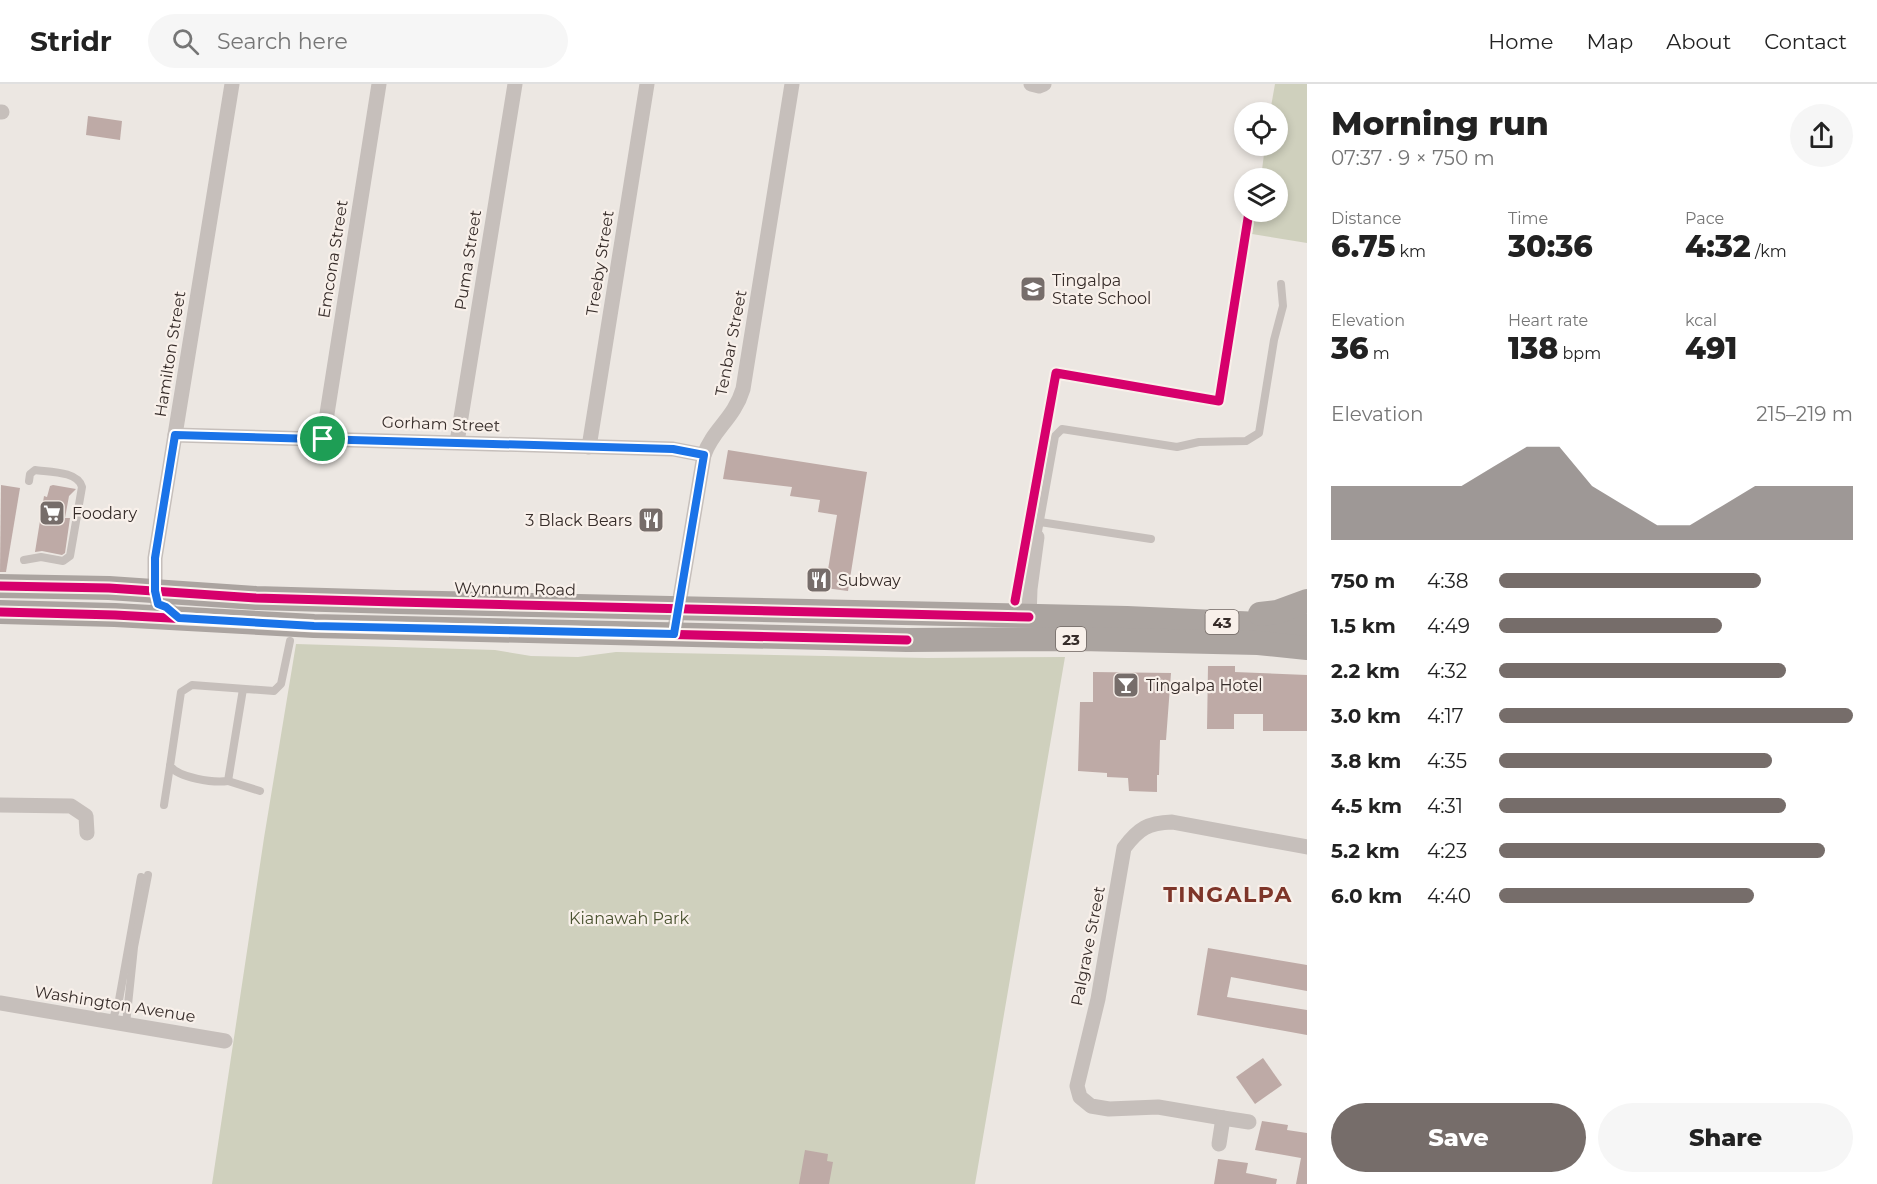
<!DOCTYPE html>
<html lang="en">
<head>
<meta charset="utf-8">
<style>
  :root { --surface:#fff; --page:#f6f6f6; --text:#222; --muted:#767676; --line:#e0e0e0; --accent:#766d6a }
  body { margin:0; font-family:Montserrat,sans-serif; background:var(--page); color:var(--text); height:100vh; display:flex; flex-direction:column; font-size:22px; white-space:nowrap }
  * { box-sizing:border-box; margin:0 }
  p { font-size:20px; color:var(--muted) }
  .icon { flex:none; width:33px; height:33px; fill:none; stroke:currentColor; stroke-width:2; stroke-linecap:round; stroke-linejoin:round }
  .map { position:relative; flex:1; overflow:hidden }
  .sheet { display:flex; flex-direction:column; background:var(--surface); width:570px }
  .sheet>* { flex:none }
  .controls { position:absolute; left:1234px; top:18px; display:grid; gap:12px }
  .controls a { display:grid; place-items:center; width:54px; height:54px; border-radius:50%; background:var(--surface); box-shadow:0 3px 9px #0003; font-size:30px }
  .pin { position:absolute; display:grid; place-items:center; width:51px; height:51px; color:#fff; margin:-26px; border:3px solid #fff; border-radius:50%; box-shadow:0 2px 6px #0007 }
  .round { display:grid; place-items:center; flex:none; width:63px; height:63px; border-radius:32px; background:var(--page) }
  .headline { display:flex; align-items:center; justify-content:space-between; height:102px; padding:0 24px }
  h1 { font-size:33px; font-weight:800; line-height:45px }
  .stats { display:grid; grid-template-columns:repeat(3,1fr); gap:9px; height:102px; padding:6px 24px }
  .stats div { display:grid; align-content:center }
  .stats b { font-size:30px; font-weight:800 }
  .stats small { font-size:16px; font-weight:400 }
  .stats p { font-size:16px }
  .chart { height:168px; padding:12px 24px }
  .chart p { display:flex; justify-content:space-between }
  .chart svg { width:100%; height:108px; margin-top:6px; fill:var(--accent); opacity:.7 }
  .button { display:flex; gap:12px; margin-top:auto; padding:12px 24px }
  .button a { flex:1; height:69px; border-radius:36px; background:var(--accent); color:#fff; font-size:24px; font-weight:800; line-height:69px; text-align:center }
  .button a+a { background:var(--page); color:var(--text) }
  ul { padding:0 24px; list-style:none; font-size:20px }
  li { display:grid; grid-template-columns:96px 72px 1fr; align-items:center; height:45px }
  li i { height:15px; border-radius:8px; background:var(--accent) }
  header { display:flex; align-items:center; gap:36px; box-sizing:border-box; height:84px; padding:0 30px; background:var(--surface); border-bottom:2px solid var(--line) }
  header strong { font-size:28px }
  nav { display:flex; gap:33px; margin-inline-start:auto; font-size:21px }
  .search { width:420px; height:54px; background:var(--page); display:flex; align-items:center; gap:15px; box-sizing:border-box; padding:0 21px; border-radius:33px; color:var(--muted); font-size:22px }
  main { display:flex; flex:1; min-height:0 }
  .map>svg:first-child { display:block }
  .green { fill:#cfd0bd }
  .building { fill:#beaaa6 }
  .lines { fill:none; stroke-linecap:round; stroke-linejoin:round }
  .service { stroke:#c6bfbb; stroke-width:8 }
  .minor { stroke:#c6bfbb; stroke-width:15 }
  .primary { stroke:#aba4a0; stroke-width:24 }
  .cycleway-casing { stroke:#f8f0ea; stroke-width:13 }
  .cycleway { stroke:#d6006c; stroke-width:9 }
  .route-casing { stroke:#fff; stroke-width:12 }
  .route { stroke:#1a73e8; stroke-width:8 }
  .labels { text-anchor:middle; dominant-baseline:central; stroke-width:4.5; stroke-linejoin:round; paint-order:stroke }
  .shield { fill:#f8f0ea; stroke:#706763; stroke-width:1.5 }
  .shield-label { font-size:15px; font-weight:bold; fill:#362c29 }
  .street-label { font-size:16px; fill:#362c29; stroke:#f8f0ea }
  .poi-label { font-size:16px; fill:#362c29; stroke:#f8f0ea; text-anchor:start }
  .park-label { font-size:16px; fill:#49522f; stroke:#f8f0ea }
  .district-label { font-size:22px; font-weight:bold; letter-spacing:1.5px; fill:#7e3529; stroke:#f8f0ea }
</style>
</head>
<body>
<header>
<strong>Stridr</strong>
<div class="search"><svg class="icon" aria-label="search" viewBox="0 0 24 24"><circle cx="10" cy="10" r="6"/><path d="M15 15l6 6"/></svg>Search here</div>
<nav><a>Home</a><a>Map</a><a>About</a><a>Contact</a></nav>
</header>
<main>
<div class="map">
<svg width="1307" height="1100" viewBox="0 0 1307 1100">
  <rect width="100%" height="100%" fill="#ece7e2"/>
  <g class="green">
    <path d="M1275,0H1307V159L1252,150L1256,128H1278V94H1261L1265,62H1278V28H1270Z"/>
    <path d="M296,560L495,566L531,572L578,573L616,568L927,574L1065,573L975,1100H212L264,754Z"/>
  </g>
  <g class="building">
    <path d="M88,32L122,37L120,56L86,51Z"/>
    <path d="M728,366L867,388L848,507L825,504L837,431L818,428L820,416L790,412L792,403L723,395Z"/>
    <path d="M1,401L20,404L6,488H0Z"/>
    <path d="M53,401L76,405L69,412L65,434H70L65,469L62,471L42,467L35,468L44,412L47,413L50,402Z"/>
    <path d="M1208,582H1235V588L1307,591V647H1263V630H1234V645H1207Z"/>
    <path d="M1093,588L1171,589L1166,656H1160L1159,691H1157V708L1129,707L1128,694L1107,693V689L1078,687L1080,618H1093Z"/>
    <path d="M1208,864L1307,881V907L1231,893L1227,913L1307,926V951L1197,931Z"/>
    <path d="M1263,974L1282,1001L1255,1020L1236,993Z"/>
    <path d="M1262,1037L1288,1041L1287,1046L1307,1049V1100H1296L1301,1074L1255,1066Z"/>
    <path d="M805,1066L828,1070L827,1077L833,1078L829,1100H799Z"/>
    <path d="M1218,1075L1248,1079L1246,1089L1277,1095L1276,1100H1214Z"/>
  </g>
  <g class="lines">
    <g class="service">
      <path d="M1040,438L1151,455"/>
      <path d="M1037,453L1055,352L1062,345L1177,363L1199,358L1246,357L1259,349L1274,256L1283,222L1281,200"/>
      <path d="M24,476L41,473L63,477L70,472L82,403C78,387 49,388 35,386L30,390L29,397"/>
      <path d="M243,605L228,697C213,699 179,694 170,682L181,608L192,601L274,607L281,600L290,557"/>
      <path d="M228,697L260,707"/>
      <path d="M164,721L170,682"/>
      <path d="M112,938L119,916L141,793"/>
      <path d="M126,940L134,863L148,791"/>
    </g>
    <g class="minor">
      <path d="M1031,0L1039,2L1044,0"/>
      <path d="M0,28H2"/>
      <path d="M175,351L673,365L704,371"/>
      <path d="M323,355L379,0"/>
      <path d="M457,358L515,0"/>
      <path d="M589,363L647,0"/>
      <path d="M1029,533L1030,505L1037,453"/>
      <path d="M179,534L166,523L158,520L155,507V474L232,0"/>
      <path d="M674,550L704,371C713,345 734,335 743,305L792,0"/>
      <path d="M0,721L71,722L86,732L87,749"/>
      <path d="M0,919L225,957"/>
      <path d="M1223,1034L1158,1023L1109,1025L1091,1022L1080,1013L1077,1002L1098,915L1124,764C1139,744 1148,739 1172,738L1307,763"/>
      <path d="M1219,1060L1223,1034L1249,1038"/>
    </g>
    <g class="primary">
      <path d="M0,502L109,504L256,514L396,518L1127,534L1307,542"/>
      <path d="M0,528L115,531L314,542L907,556L1080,555L1258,559L1307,564"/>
      <path d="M1260,530L1277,528L1307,517"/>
    </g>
    <g class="cycleway-casing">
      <g id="cycleway">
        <path d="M0,502L109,504L256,514L396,518L1029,533"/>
        <path d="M1015,517L1056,289L1219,317L1249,128"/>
        <path d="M0,528L115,531L314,542L907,556"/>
      </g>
    </g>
    <use href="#cycleway" class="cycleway"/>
  </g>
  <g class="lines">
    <g class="route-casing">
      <path id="route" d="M175,351L673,365L704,371L674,550L314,542L179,534L166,523L158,520L155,507V474Z"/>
    </g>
    <use href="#route" class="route"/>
  </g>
  <defs>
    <g id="school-square" transform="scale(1.35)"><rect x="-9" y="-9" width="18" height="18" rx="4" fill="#766d6a" stroke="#f8f0ea"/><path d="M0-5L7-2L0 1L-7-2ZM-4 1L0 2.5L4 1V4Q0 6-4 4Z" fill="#fff"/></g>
    <g id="supermarket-square" transform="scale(1.35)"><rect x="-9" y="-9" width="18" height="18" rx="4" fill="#766d6a" stroke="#f8f0ea"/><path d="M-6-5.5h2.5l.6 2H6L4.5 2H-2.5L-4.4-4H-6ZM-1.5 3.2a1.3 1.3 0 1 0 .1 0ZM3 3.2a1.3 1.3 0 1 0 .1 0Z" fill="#fff"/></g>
    <g id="restaurant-square" transform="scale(1.35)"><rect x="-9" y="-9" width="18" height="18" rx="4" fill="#766d6a" stroke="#f8f0ea"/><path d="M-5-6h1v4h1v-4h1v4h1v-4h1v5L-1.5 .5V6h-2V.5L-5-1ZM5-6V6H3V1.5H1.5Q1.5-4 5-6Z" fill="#fff"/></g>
    <g id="bar-square" transform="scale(1.35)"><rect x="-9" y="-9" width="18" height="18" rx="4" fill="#766d6a" stroke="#f8f0ea"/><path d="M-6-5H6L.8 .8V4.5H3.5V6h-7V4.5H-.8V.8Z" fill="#fff"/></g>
  </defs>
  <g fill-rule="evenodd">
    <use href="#school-square" x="1033" y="205"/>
    <use href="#supermarket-square" x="52" y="429"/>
    <use href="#restaurant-square" x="651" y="436"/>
    <use href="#restaurant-square" x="819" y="496"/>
    <use href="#bar-square" x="1126" y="601"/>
  </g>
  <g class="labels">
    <g class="shield">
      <rect x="1205.5" y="526" width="33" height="24" rx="4.5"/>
      <rect x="1056" y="543" width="30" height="24" rx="4.5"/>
    </g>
    <g class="shield-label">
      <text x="1222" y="538">43</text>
      <text x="1071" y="555">23</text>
    </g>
    <g class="street-label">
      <text transform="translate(333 175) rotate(-81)">Emcona Street</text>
      <text transform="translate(468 176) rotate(-81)">Puma Street</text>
      <text transform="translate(600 179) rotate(-81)">Treeby Street</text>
      <text transform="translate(731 259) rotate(-79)">Tenbar Street</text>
      <text transform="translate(170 270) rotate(-81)">Hamilton Street</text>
      <text transform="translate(441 340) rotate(2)">Gorham Street</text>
      <text transform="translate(515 505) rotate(1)">Wynnum Road</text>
      <text transform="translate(1088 862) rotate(-79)">Palgrave Street</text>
      <text transform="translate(115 920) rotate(9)">Washington Avenue</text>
    </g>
    <g class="poi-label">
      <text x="1052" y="196">Tingalpa<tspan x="1052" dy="18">State School</tspan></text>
      <text x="72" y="429">Foodary</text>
      <text x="632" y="436" text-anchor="end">3 Black Bears</text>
      <text x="838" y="496">Subway</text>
      <text x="1146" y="601">Tingalpa Hotel</text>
    </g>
    <g class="park-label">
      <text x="629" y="834">Kianawah Park</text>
    </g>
    <g class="district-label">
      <text x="1228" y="810">TINGALPA</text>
    </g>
  </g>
</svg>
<div class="controls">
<a><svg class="icon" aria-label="locate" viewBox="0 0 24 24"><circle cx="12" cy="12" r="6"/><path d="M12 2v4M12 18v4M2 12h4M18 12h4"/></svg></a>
<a><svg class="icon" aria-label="layers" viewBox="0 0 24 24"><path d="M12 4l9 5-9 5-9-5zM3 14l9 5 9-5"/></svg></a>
</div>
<div class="pin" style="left:323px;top:355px;background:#1e9e55"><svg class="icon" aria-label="arrive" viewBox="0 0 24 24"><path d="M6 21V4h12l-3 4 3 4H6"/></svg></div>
</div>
<section class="sheet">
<div class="headline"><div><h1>Morning run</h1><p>07:37 · 9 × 750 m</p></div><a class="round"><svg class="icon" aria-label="share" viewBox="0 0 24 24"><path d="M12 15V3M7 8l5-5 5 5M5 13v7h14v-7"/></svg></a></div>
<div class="stats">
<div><p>Distance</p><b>6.75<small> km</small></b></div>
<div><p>Time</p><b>30:36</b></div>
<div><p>Pace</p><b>4:32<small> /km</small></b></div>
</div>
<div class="stats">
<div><p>Elevation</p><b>36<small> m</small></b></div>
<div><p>Heart rate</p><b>138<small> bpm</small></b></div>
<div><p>kcal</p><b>491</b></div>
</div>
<div class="chart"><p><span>Elevation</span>215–219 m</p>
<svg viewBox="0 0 160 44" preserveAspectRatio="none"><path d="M0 44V22L10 22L20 22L30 22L40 22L50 14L60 6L70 6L80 22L90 30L100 38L110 38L120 30L130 22L140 22L150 22L160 22V44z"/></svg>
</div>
<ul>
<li><b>750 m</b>4:38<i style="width:74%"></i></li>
<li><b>1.5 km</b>4:49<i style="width:63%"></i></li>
<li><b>2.2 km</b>4:32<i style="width:81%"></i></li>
<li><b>3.0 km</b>4:17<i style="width:100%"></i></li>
<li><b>3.8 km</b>4:35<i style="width:77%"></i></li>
<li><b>4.5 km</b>4:31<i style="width:81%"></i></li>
<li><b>5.2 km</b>4:23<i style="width:92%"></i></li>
<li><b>6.0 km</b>4:40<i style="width:72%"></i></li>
</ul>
<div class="button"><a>Save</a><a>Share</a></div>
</section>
</main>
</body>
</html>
